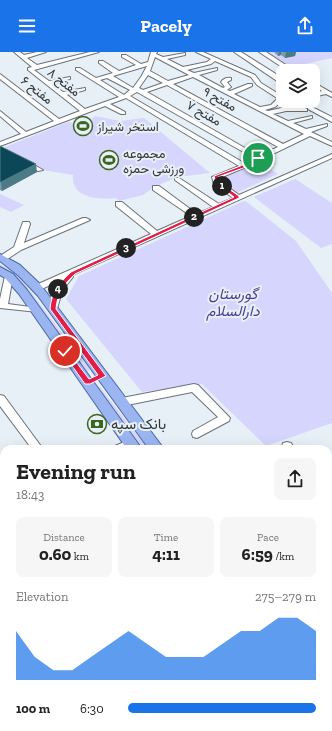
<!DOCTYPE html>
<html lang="en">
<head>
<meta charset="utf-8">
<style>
  :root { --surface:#fff; --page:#f6f6f6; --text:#222; --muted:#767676; --accent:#1a73e8 }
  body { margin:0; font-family:"Zilla Slab",Vazirmatn,serif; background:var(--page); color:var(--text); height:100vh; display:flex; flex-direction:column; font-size:15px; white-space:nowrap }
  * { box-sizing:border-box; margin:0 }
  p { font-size:13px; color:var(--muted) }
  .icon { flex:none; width:22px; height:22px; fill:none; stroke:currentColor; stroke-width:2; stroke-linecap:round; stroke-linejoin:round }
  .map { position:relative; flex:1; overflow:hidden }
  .sheet { position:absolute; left:0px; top:393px; width:332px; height:286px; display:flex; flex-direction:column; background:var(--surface); border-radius:12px 12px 0 0; box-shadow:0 4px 16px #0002 }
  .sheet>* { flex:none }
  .fabs { position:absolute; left:276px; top:12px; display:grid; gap:8px }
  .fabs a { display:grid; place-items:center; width:44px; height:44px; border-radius:8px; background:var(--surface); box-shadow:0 4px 16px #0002; font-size:20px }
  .pin { position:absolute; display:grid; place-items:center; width:34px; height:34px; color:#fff; margin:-17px; border:2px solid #fff; border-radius:50%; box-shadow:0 1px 4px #0007 }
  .km { position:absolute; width:20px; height:20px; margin:-10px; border-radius:50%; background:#222; color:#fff; font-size:11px; line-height:20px; text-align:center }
  .round { display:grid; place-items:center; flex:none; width:42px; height:42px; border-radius:8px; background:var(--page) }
  .overview { display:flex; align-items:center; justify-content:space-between; height:68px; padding:0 16px }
  h1 { font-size:22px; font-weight:800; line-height:30px }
  .metrics { display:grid; grid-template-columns:repeat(3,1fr); gap:6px; height:68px; padding:4px 16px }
  .metrics div { display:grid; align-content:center; border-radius:8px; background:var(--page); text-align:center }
  .metrics b { font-size:17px; font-weight:800 }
  .metrics small { font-size:11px; font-weight:400 }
  .metrics p { font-size:11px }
  .chart { height:112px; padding:8px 16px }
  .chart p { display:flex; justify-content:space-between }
  .chart svg { width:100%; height:72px; margin-top:4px; fill:var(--accent); opacity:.7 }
  ul { padding:0 16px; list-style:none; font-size:13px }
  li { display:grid; grid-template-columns:64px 48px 1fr; align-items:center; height:30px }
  li i { height:10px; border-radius:5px; background:var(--accent) }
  header { display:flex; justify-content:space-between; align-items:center; height:52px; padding:0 16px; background:var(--accent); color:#fff; font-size:18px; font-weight:800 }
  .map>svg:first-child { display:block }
  .green { fill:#d6d5fd }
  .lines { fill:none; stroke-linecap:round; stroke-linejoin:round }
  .minor-casing { stroke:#6b7279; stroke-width:2 }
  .major-casing { stroke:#4a68aa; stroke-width:2 }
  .minor { fill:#fff; fill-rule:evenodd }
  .major { fill:#9ab5f0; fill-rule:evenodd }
  .wall { fill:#799ca7 }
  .shaded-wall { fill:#4d7a87 }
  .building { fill:#0b4757; stroke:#4d7a87 }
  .route { fill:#e11d48; stroke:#fff }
  .labels { text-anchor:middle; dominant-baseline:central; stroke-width:4; stroke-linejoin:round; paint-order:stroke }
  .far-street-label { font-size:13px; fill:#34373a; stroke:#e7f0f7 }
  .far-poi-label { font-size:13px; fill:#34373a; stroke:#e7f0f7; text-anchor:start }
  .park-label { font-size:15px; font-style:italic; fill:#4b3f94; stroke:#e7f0f7 }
  .poi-label { font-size:15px; fill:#34373a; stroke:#e7f0f7; text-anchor:start }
</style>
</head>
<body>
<header><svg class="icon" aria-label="menu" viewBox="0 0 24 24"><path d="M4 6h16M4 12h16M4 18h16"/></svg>Pacely<svg class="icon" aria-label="share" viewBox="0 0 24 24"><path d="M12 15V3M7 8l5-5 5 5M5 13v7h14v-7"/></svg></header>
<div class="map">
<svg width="332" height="679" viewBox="0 0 332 679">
  <rect width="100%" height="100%" fill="#e7f0f7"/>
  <g class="green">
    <path d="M266,0H332V6L291,15Z"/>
    <path d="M95,64L120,69L144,66L210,121L177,125L154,135L143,143L119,149L116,146C98,148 71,146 73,123L43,118L4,98L5,95L68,70L85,73Z"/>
    <path d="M257,109L278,122L236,141L222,130L220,126L222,125L249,115V113Z"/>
    <path d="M295,127L332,151V192L321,196L254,145Z"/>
    <path d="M0,142L24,153L11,160L0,155Z"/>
    <path d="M244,149L247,150L296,189L332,241V371L266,394L202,332L142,340L66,247L79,224Z"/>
    <path d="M0,212L18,223L90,318L87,319L15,224L0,215Z"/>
    <path d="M98,335H100L148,397H143Z"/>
  </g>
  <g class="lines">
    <g class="minor-casing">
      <g id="minor">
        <path d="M14,0H20L24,3L37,0H46L27,6L37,13L90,0H99L34,18L49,29L70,25V27L52,32L63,40L85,36V38L67,43L85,57L119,45L76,18V16H80L96,26L113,21L99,11V9H103L119,19L136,13L122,5V3H126L141,12L148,10L151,0H157L156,2L163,5L185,1V3L167,7L183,15L207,10L211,7L196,0H203L255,23L261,31L282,44L283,48L275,55L265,58L268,59L286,55L305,56L307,57V59H286L273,62L288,69L312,64V66L293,71L306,77L327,72V74L311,80L332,90V94L310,84L246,115L220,126V129L239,143L330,103L332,102V106L72,223L73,225L62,239L57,257L53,260L50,259L49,257L51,243L60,229L39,238L36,237L35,235L36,233L151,182L116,154V150H122L157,179L191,164L153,138V134H159L197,162L213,155L175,128V126H179L219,152L233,146L214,132L212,125L239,114L126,46L110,52L125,60V62H121L105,54L0,94V90L21,82L0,64V59L26,80L54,69L0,27V22L59,67L80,59L28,18V16L32,15ZM155,5L189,23L168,29L150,19ZM215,9L251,25L257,33L277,46V47L271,53L260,55L234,42L252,34V32H248L230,39L227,38L231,35L227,30L231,28V26C227,25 223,27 221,30L225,35L223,36L199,23L217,18V16L194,21L187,18L211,12ZM147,14L141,25L133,36L113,24ZM148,23L163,31L143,38L139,36ZM193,25L304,82L283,92L173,32ZM107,26L130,38L124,43L100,28ZM167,33L278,95L259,104L147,40ZM137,40L254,106L244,111L130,44Z"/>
        <path d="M234,0H241L276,22L283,28V33Z"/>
        <path d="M259,0H266L295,19H288Z"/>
        <path d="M313,30L332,41V45L326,42L313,45V41L322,39L313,34Z"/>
        <path d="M308,55H312L332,65V70L308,57Z"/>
        <path d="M23,109H27L43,118L38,119L23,111Z"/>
        <path d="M83,166H86L90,168L21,198L6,208H0V204L14,195L23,170H29L30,172L24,191Z"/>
        <path d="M9,221L13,224L8,252L38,256L39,258L38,260L0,256V247L5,224Z"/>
        <path d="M194,332L198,333L230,366L229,369L197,386L193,385L192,382L193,379L218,365L192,340L122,354L118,353L117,350L118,347L122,346Z"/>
        <path d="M0,343L4,344L43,397H32L0,354Z"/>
        <path d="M131,387L135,388L136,391C132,399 122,397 114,397L115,394Z"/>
        <path d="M287,390L291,391L295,397H283L282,394L283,391Z"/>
        <path d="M328,432L332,434V446L328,444Z"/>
        <path d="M4,447V458L0,459V449Z"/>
        <path d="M4,580V594L0,595V581Z"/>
        <path d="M64,675H78L79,679H65Z"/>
        <path d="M140,675H154L155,679H141Z"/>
      </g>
    </g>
    <g class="major-casing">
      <g id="major">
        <path d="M0,202L20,213L40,232L164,397H149L38,244L19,224L0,209Z"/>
        <path d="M0,215L13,222L27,238L142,397H127L19,242L5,226L0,223Z"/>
        <path d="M328,639L332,640V679H325L322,675H328Z"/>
        <path d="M292,675H312L314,679H294Z"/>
      </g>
    </g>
    <use href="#minor" class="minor"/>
    <use href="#major" class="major"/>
  </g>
  <g class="wall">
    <path d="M274,0H296L295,4L285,6L281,3L278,4Z"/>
    <path d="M0,94L37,120L2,139L0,138Z"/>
  </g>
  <g class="shaded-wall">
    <path d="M279,0H281V3L278,4Z"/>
    <path d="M286,0H296L295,4L285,6Z"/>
    <path d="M36,112L37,120L2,139L1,130Z"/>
  </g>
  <path class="building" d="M0,94L36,112L1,130H0Z"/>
  <path class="route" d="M257,105L261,106L246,115L218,125L219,130L239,144V146L75,222C64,232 57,242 56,257L106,324L90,332H85L63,301V298H67L89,327L98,323L50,257C51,241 60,230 71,220L234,145L216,131L214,124L243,113Z"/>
  <defs>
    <g id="stadium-ring" transform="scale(1)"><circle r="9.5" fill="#e7f0f7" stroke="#3c6520" stroke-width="1.5"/><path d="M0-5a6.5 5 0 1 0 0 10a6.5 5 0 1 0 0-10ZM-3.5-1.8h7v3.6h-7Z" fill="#3c6520"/></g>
    <g id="bank-ring" transform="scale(1)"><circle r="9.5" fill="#e7f0f7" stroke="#3c6520" stroke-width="1.5"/><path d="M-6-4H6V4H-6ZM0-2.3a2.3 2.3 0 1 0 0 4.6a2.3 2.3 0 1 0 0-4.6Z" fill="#3c6520"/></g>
  </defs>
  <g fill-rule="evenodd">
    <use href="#stadium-ring" x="83" y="74"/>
    <use href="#stadium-ring" x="109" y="108"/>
    <use href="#bank-ring" x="97" y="372"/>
  </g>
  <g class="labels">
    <g class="far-street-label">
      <text transform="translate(64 30) rotate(38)">مفتح ۸</text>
      <text transform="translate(37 38) rotate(38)">مفتح ۶</text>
      <text transform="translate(220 47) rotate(29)">مفتح ۹</text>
      <text transform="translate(204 61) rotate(30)">مفتح ۷</text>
    </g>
    <g class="far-poi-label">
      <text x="97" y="74">استخر شیراز</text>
      <text x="123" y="101">مجموعه<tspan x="123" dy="15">ورزشی حمزه</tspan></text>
    </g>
    <g class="park-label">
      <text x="233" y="242">گورستان<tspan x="233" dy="17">دارالسلام</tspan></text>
    </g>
    <g class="poi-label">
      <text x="111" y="372">بانک سپه</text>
    </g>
  </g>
</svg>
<div class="fabs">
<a><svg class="icon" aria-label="layers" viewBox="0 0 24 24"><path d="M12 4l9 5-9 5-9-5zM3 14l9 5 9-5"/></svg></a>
</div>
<div class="pin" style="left:258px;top:106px;background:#1e9e55"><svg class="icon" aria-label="arrive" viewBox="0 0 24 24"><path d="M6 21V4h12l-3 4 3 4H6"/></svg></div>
<div class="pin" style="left:65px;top:299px;background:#d93025"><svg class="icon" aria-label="check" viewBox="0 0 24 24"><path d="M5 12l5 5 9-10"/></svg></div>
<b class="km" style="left:222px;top:134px">1</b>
<b class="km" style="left:194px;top:165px">2</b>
<b class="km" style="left:126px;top:196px">3</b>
<b class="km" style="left:58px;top:237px">4</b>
<section class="sheet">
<div class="overview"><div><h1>Evening run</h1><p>18:43</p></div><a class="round"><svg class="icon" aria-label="share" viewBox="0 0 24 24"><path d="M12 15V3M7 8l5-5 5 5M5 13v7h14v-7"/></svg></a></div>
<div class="metrics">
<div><p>Distance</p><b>0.60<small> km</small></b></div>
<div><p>Time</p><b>4:11</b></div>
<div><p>Pace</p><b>6:59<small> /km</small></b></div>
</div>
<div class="chart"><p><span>Elevation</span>275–279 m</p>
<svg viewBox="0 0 160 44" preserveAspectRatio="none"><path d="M0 44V14L10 30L20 38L30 38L40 30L50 22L60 14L70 22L80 30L90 30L100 30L110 22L120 14L130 14L140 6L150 6L160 14V44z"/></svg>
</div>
<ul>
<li><b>100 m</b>6:30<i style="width:100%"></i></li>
</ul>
</section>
</div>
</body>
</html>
